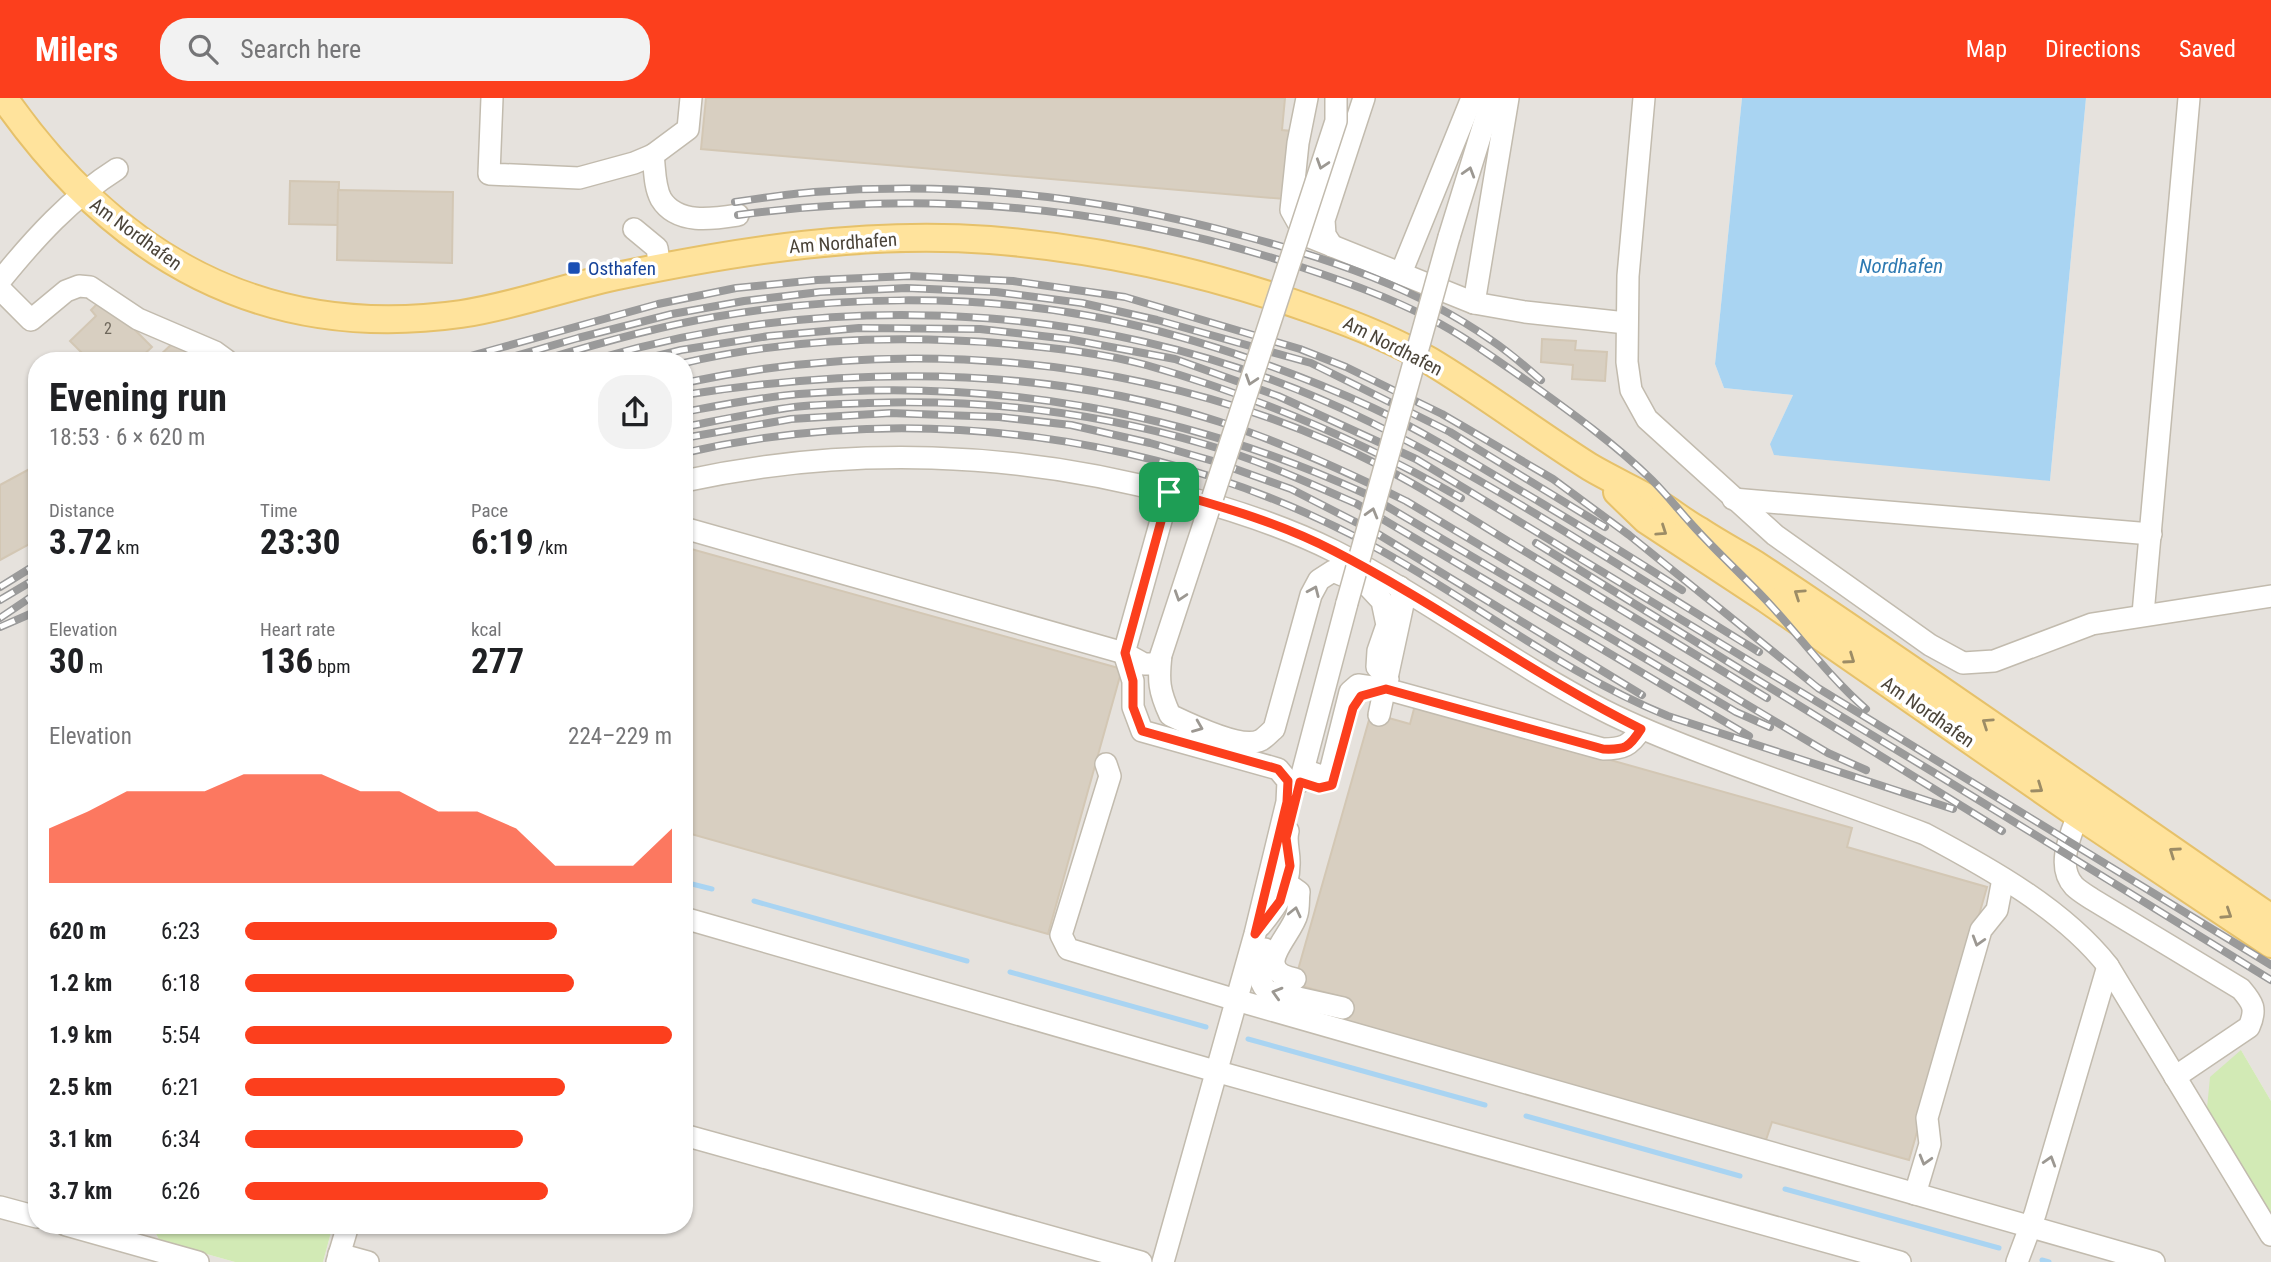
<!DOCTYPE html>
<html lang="en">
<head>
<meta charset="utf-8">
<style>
  :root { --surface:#fff; --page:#f2f2f2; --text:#202124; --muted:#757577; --accent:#fc3f1d }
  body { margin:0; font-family:"Roboto Condensed",sans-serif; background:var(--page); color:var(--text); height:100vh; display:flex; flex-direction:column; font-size:26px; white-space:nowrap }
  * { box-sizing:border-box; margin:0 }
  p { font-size:23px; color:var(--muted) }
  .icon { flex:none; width:38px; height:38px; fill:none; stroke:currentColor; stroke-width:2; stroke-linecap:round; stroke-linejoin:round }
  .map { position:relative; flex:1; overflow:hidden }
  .details { position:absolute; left:28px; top:254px; width:665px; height:882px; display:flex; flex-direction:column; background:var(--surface); border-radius:28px; box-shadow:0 2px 5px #0004 }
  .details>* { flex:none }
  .pin { position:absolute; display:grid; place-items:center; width:60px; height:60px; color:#fff; margin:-30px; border-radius:14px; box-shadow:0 4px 10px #0006 }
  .round { display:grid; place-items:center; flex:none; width:74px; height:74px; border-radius:28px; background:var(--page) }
  .head { display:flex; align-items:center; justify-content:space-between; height:119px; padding:0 21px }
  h1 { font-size:38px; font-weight:700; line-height:52px }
  .stats { display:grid; grid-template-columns:repeat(3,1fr); gap:10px; height:119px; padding:7px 21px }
  .stats div { display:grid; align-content:center }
  .stats b { font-size:35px; font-weight:700 }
  .stats small { font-size:19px; font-weight:400 }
  .stats p { font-size:19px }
  .chart { height:196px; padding:14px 21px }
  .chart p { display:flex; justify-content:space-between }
  .chart svg { width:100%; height:126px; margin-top:7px; fill:var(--accent); opacity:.7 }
  ul { padding:0 21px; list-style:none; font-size:23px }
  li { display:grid; grid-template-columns:112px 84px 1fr; align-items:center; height:52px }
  li i { height:18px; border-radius:9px; background:var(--accent) }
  header { display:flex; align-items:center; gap:42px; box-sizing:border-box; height:98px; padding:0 35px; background:var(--accent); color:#fff }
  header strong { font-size:33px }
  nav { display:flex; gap:38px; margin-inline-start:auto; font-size:24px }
  .search { width:490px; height:63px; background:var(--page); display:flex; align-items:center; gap:18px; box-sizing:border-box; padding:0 24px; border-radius:28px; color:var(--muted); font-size:26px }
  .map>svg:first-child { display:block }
  .industrial { fill:#e6e2dd }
  .green { fill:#d2eab5 }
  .water { fill:#a9d4f2 }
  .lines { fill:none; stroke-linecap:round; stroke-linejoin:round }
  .stream { stroke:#a9d4f2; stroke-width:5 }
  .building { fill:#d8cfc1; stroke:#d3c7b4; stroke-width:2 }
  .minor-casing { stroke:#c2bbae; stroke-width:24 }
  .major-casing { stroke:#e6c16a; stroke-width:30 }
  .minor { stroke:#fff; stroke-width:21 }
  .major { stroke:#ffe39c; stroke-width:26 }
  .rail-casing { stroke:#9a9a9a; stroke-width:8 }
  .rail { stroke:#fff; stroke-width:5; stroke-dasharray:16; stroke-linecap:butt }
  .minor-bridge-casing { stroke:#c2bbae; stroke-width:24; stroke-linecap:butt }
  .minor-bridge { stroke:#fff; stroke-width:21 }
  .oneway { stroke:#9c9892 }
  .oneway2 { stroke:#9c8c66 }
  .route-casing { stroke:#fff; stroke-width:14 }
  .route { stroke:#fc3f1d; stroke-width:9 }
  .transit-dot { fill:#1a4fb4; stroke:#fff; stroke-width:2.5 }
  .labels { text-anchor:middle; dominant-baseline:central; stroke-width:7; stroke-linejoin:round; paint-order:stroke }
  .number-label { font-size:16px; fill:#6e675b }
  .street-label { font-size:19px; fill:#4b4439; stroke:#fff }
  .transit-label { font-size:19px; fill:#164399; stroke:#fff; text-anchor:start }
  .water-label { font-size:21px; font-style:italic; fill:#2e7ab2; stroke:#fff }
</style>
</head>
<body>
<header>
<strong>Milers</strong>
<div class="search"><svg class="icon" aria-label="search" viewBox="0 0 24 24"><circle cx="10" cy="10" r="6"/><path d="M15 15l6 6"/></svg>Search here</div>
<nav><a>Map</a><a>Directions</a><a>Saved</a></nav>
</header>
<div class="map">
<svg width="2271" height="1164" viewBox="0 0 2271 1164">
  <rect width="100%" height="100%" fill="#f6f3ec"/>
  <path class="industrial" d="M0,0H1742L1715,266L1724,290L1793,297L1770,346L2050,383L2086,0H2271V1003L2241,952L2271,1119V1164H323L333,1127H684V262H37V1127H151L160,1143L235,1164H0Z"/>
  <g class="green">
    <path d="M2241,952L2271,1003V1119L2207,1010L2210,979Z"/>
    <path d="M151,1127H333L323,1164H235L160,1143Z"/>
  </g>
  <path class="water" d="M1742,0H2086L2050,383L1774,357L1770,346L1793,297L1724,290L1715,266Z"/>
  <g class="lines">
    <g class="stream">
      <path d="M684,784L712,791"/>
      <path d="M754,803L967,863"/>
      <path d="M1010,874L1206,929"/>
      <path d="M1248,941L1485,1007"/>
      <path d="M1526,1018L1740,1078"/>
      <path d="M1785,1091L1999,1150"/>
      <path d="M2042,1162L2049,1164"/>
    </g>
  </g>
  <g class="building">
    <path d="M706,0H1285L1282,32L1291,33L1285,101L701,51Z"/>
    <path d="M290,83L339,84L338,127L289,126Z"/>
    <path d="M338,92L453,94L452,165L337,162Z"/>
    <path d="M103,200L152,249L138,262H89L70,243L96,218L91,212Z"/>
    <path d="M1542,241L1576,243L1575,252L1607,254L1605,283L1572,281L1573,267L1541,264Z"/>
    <path d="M175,243L195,262H155Z"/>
    <path d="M37,367V442L0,462V387Z"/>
    <path d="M684,449L1122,571L1048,836L684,734Z"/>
    <path d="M1415,607L1852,730L1847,749L1987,789L1909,1062L1772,1024L1766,1042L1340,922L1346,900L1294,886L1371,615L1410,626Z"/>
  </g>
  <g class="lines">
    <g class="minor-casing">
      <g id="minor">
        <path d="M492,0L489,76L579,80L634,65L653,57L688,31L691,0"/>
        <path d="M1307,0L1298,45L1291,112L1305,137L1474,205L1525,214L1626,225"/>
        <path d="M1644,0L1628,178L1627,264L1631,292L1647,321L1775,437L1930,547L1963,565L1994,563L2092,526L2271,498"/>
        <path d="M653,57C655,71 654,88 661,101C677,127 713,121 738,117"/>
        <path d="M634,131L657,150L660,170"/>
        <path d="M1449,139L1492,0"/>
        <path d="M1332,148L1325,137L1324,122L1364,0"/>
        <path d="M1401,175L1472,0"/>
        <path d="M0,183C34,141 71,100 117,71"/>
        <path d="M0,191L31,222L66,193L79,188L90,189L138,221L215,254L226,262"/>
        <path d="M1474,205L1508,0"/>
        <path d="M684,383C848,347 1017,353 1178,397C1231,411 1284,428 1334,453C1427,500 1510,564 1603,612C1640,631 1679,646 1719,661C1787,687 1857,710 1925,736C1989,770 2063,811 2108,868L2271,1137"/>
        <path d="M1733,401L2151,436"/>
        <path d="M684,430L1124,555L1144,566H1156"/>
        <path d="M2143,516L2189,0"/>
        <path d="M1161,557C1158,583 1159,593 1170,617C1189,626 1242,652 1261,642C1266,639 1270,634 1274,631L1311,497L1319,482L1333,473L1368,488L1382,503L1387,527L1378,553L1377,569L1388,581"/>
        <path d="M1379,617L1403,506L1400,489"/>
        <path d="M1106,666L1110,678L1061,837L1068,851L1236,902L2154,1164"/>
        <path d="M1304,672L1324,679L1330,674L1350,594L1358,587L1386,591L1603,651C1623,651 1630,648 1641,631"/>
        <path d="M1300,684L1347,505"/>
        <path d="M2078,717C2070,738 2056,769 2074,788C2079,793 2086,797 2092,801L2241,891C2253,905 2257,911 2249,929L2175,979"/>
        <path d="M1285,784L1299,794C1298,801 1299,810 1297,816C1292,838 1249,871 1295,881"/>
        <path d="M684,820L1215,973L1900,1164"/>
        <path d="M1260,828C1275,810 1289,791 1289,767C1290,755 1285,744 1288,733"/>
        <path d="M1265,851C1260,867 1255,879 1267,893L1343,910"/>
        <path d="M684,1037L1141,1164"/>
        <path d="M1915,1096L1930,1046L1927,1020L1981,832L1997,812L2003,781"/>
        <path d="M0,1109L37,1119"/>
        <path d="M66,1127L198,1164"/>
        <path d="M339,1156L368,1164"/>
        <path d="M337,1164L348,1127"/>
        <path d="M1163,1164L1255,836L1287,704L1288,683L1278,671L1142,633L1133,609V583L1124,555L1169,394"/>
        <path d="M2017,1164L2035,1116L2108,868"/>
      </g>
    </g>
    <g class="major-casing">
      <g id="major">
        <path d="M4,0C115,159 263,244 461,216C515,208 568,188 622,177C743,152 866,133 990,142C1103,151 1207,174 1313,212C1353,226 1394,242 1430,263C1485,296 1536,335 1590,369C1612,382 1635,392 1657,405C1672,414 1685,425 1700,433C1718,445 1737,455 1755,466C1929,581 2099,702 2271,820"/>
        <path d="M1617,394L1646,422L1766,501L2078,717L2271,846"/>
      </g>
    </g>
    <use href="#minor" class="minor"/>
    <use href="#major" class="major"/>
    <g class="rail-casing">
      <g id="rail">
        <path d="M735,104C762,100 788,96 814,94C960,83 1104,99 1244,138C1330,161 1417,190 1491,242C1509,254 1525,268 1541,282"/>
        <path d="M738,117C930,91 1114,108 1298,168C1343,183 1389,199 1431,221C1466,239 1498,263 1530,285C1572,315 1615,346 1652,382C1668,398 1681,415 1696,431C1718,455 1742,477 1765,501C1799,537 1828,578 1866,611"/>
        <path d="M456,262L658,206L736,190L817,182L909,178L1013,183L1125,199L1300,251L1346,269L1442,316L1553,381L1629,437L1818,590L2271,867"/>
        <path d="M502,262L578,240L672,216L744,203L820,194L907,190L996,194L1082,205L1157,222L1311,265L1450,334L1605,429"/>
        <path d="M543,262C599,245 656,229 714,219C834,198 970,196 1090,218C1180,234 1289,271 1373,310C1422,333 1469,362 1516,390C1572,423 1628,457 1682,492"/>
        <path d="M593,262C848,186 1131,206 1370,324C1505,391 1631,476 1759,554"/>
        <path d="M641,262L681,252L769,238L859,230L980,231L1068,241L1175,261L1278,298L1416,361L1933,674L2271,882"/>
        <path d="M684,265C790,240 902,237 1010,246C1055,250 1102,255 1146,267C1256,298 1362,343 1461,400"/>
        <path d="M684,285C898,239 1131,257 1333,345C1399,374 1460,414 1521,451C1603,501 1685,550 1767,600"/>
        <path d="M684,297C861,269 1048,268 1220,324C1284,345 1345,373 1406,403L1828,655L1866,672"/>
        <path d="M684,314C722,307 761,299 799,296C995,280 1187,314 1366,396L1736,614L1770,629"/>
        <path d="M684,329C720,322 757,314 794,309C818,306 844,306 868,305C981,301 1095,314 1204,346C1256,361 1307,384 1357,406L1749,638"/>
        <path d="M684,340L791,321L890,315L999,319L1071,327L1150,345L1213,363L1291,391L1373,433L1642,597"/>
        <path d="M684,355C913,302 1164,335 1371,447C1471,501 1562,575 1668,618L1953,711"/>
        <path d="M1536,445L2002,733"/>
        <path d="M0,489L37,466"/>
        <path d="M0,502L37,480"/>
        <path d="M0,520L37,495"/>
        <path d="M0,529L37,513"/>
      </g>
    </g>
    <use href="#rail" class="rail"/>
    <g class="minor-bridge-casing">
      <g id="minor-bridge">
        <path d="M1347,505L1449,139"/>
        <path d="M1161,557L1336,23V0"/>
      </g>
    </g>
    <use href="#minor-bridge" class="minor-bridge"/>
  </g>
  <defs><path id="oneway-chevron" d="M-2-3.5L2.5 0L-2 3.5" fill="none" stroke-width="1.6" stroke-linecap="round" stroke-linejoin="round" transform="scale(1.75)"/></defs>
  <g class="oneway">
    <use href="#oneway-chevron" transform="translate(1322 66) rotate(108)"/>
    <use href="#oneway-chevron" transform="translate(1469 74) rotate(-73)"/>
    <use href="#oneway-chevron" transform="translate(1251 282) rotate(108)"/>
    <use href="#oneway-chevron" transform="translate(1372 415) rotate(-74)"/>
    <use href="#oneway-chevron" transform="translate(1314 493) rotate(-66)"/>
    <use href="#oneway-chevron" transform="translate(1180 498) rotate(108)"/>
    <use href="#oneway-chevron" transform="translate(1198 629) rotate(22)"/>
    <use href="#oneway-chevron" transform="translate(1295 814) rotate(-77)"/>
    <use href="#oneway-chevron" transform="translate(1978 843) rotate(107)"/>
    <use href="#oneway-chevron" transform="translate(1277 895) rotate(-164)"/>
    <use href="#oneway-chevron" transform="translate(1925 1062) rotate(106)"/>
    <use href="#oneway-chevron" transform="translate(2050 1063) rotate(-73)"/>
  </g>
  <g class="oneway2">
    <use href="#oneway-chevron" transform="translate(1662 433) rotate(34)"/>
    <use href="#oneway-chevron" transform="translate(1799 496) rotate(-146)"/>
    <use href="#oneway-chevron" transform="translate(1850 561) rotate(35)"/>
    <use href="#oneway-chevron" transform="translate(1987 625) rotate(-146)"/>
    <use href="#oneway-chevron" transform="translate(2038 690) rotate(35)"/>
    <use href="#oneway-chevron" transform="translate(2174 754) rotate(-145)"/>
    <use href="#oneway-chevron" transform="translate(2227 816) rotate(33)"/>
  </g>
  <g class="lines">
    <g class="route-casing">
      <path id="route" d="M1169,394C1225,409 1282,426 1334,453C1439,507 1535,578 1641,631C1629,650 1625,652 1603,651L1386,591L1361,598L1353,610L1332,687L1319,690L1300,684L1286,740L1290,768L1280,803L1255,836L1287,704L1288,683L1278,671L1142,633L1133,609V583L1125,555Z"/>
    </g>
    <use href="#route" class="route"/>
  </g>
  <rect class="transit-dot" x="567" y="163" width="14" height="14" rx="3.5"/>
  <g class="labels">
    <g class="number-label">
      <text x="108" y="230">2</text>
    </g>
    <g class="street-label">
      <text transform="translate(136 136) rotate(36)">Am Nordhafen</text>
      <text transform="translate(843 145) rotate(-4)">Am Nordhafen</text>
      <text transform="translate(1393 248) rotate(27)">Am Nordhafen</text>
      <text transform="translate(1928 614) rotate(35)">Am Nordhafen</text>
    </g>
    <g class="transit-label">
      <text x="588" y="170">Osthafen</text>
    </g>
    <g class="water-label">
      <text x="1901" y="168">Nordhafen</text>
    </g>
  </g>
</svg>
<div class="pin" style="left:1169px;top:394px;background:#1e9e55"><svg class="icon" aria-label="arrive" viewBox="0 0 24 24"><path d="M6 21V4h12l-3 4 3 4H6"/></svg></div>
<section class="details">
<div class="head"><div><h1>Evening run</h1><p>18:53 · 6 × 620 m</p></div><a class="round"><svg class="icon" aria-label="share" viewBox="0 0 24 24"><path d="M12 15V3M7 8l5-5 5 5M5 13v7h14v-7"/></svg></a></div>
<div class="stats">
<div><p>Distance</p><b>3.72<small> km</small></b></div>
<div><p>Time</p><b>23:30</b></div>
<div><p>Pace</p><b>6:19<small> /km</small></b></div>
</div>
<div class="stats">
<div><p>Elevation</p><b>30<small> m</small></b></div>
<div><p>Heart rate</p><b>136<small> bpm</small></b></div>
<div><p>kcal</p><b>277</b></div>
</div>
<div class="chart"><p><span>Elevation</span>224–229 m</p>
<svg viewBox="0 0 160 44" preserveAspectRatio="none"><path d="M0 44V25L10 19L20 12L30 12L40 12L50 6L60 6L70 6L80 12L90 12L100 19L110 19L120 25L130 38L140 38L150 38L160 25V44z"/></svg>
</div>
<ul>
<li><b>620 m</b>6:23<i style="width:73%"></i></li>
<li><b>1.2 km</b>6:18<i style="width:77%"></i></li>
<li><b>1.9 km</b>5:54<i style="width:100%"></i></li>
<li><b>2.5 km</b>6:21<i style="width:75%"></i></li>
<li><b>3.1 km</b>6:34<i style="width:65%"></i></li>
<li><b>3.7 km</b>6:26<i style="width:71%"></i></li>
</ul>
</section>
</div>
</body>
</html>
